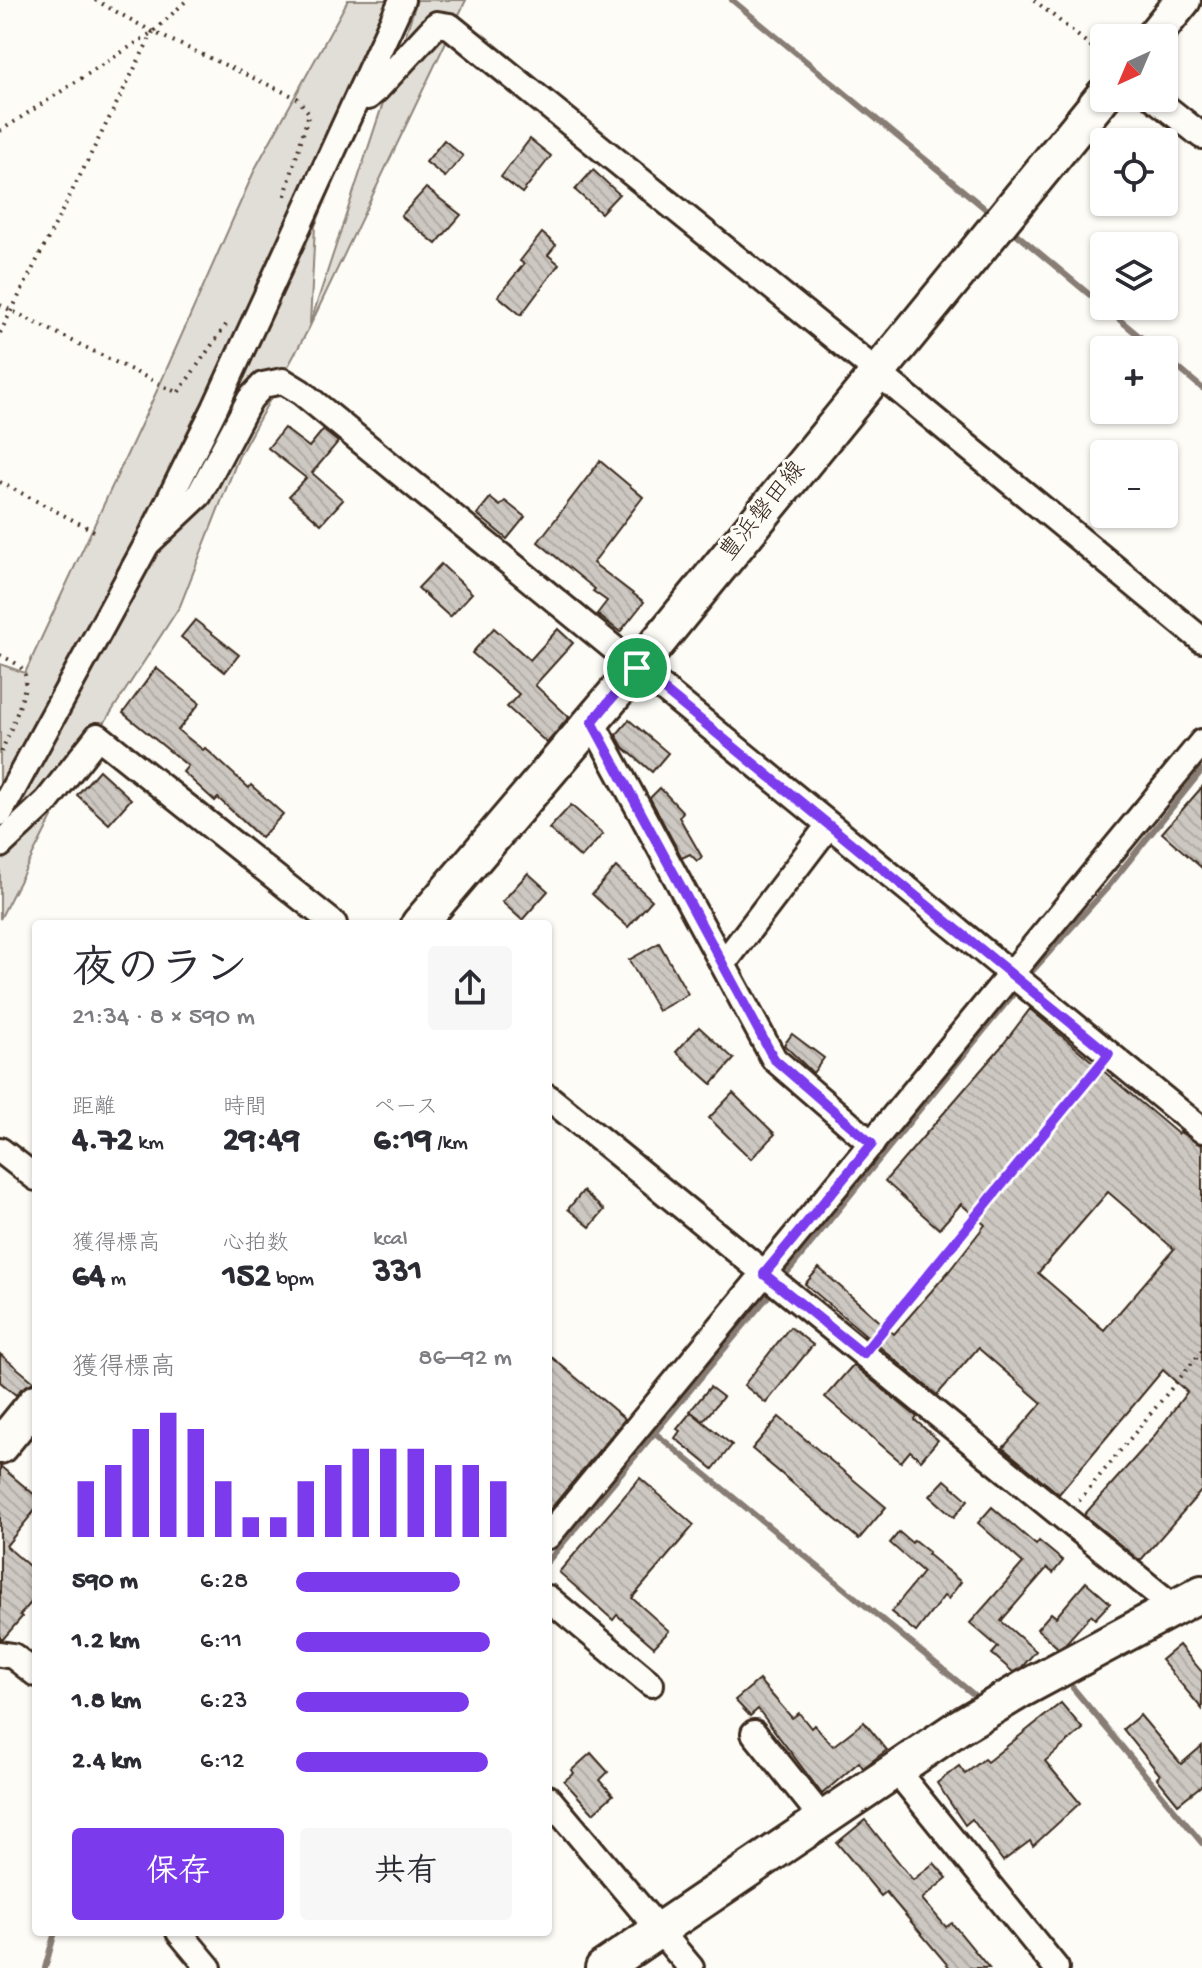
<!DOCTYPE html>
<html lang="ja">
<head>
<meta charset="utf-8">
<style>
  :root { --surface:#fff; --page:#f7f7f7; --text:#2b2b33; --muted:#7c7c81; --accent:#7c3aed }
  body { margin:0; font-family:"Gochi Hand","Klee One",sans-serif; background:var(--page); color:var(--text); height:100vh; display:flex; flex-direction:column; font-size:30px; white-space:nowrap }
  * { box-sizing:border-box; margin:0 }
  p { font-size:26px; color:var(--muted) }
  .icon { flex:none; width:44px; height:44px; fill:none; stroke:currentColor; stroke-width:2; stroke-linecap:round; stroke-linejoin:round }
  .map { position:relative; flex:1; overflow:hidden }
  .details { position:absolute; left:32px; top:920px; width:520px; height:1016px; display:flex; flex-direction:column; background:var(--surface); border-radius:8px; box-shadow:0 2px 6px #0004 }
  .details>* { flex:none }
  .needle { width:52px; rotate:224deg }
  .fabs { position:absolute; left:1090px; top:24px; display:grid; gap:16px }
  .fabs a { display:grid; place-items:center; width:88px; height:88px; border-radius:8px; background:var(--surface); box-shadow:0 2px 6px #0004; font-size:40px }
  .pin { position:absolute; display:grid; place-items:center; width:68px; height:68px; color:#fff; margin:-34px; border:4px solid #fff; border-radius:50%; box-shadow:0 2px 8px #0007 }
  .round { display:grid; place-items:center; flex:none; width:84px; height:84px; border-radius:8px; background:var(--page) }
  .headline { display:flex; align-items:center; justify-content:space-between; height:136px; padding:0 40px }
  h1 { font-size:44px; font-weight:800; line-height:60px }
  .figures { display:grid; grid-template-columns:repeat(3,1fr); gap:12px; height:136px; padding:8px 40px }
  .figures div { display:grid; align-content:center }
  .figures b { font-size:34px; font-weight:800 }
  .figures small { font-size:22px; font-weight:400 }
  .figures p { font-size:22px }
  .chart { height:224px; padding:16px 40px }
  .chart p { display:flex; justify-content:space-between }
  .chart svg { width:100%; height:144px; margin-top:8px; stroke:var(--accent); stroke-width:6 }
  .primary-button { display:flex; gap:16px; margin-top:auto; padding:16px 40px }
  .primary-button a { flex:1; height:92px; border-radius:8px; background:var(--accent); color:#fff; font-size:32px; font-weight:800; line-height:92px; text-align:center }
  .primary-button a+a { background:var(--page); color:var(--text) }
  ul { padding:0 40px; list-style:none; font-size:26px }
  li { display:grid; grid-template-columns:128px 96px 1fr; align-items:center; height:60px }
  li i { height:20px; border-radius:10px; background:var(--accent) }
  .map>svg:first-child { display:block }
  .green { fill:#e1ded7; stroke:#8e847a; stroke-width:2 }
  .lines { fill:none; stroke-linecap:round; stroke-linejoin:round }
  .stream { stroke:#887d74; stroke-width:6 }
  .building { fill:url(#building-back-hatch); stroke:#3b2a1e; stroke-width:2; fill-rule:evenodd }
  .street-casing { stroke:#3b2a1e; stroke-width:30 }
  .secondary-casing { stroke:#3b2a1e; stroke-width:40 }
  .path { stroke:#3b2a1e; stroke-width:4; stroke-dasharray:2 6; stroke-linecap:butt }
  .street { stroke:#fdfcf7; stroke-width:24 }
  .secondary { stroke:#fdfcf7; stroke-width:34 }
  .route-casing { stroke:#fff; stroke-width:16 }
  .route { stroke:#7c3aed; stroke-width:10 }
  .labels { text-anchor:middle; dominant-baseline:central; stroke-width:6; stroke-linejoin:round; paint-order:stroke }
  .street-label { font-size:24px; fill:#3b2a1e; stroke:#fdfcf7 }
</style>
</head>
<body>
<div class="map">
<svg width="1202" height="1968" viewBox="0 0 1202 1968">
  <defs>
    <pattern id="building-back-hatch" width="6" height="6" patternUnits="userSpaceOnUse" patternTransform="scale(2)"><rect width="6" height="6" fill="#cdc8c2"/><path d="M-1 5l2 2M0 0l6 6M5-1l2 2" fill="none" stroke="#b1aca6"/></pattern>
  </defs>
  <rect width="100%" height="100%" fill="#fdfcf7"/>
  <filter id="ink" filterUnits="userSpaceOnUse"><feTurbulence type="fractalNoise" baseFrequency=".0125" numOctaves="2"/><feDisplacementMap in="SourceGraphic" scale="16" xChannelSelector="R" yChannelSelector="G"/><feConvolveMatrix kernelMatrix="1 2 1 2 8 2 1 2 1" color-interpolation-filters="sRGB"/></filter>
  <g filter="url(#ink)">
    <path class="green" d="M348,0H408L315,226L310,324L417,0H466L309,328L239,456L180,606L86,751L0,919V664L25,673L160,384L256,167Z"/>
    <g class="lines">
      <g class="stream">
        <path d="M732,0L988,211"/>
        <path d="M1013,231L1156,350"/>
        <path d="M1164,356L1202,388"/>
        <path d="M1026,978L1108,887L1202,770"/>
        <path d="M782,1279L1019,987"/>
        <path d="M655,1433L973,1694"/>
        <path d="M548,1561L775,1288"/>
        <path d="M1073,1688L1202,1843"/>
        <path d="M45,1968L55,1932"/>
      </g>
    </g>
    <g class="building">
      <path d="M530,139L551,156L522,193L501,177Z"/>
      <path d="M444,140L463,156L445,177L426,162Z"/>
      <path d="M593,170L619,194L601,213L575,190Z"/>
      <path d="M426,188L461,215L436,244L401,216Z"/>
      <path d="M542,233L556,245L548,255L559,264L521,315L498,296L524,264L520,261Z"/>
      <path d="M284,428L309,447L323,430L338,442L312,473L343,500L321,524L289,496L306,478L268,448Z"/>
      <path d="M600,461L643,497L593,563L644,602L620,632L597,614L607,601L593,591L595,589L538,542Z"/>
      <path d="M490,498L500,506L505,501L525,517L507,539L477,514Z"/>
      <path d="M441,564L472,593L450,617L418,588Z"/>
      <path d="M195,620L239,655L225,672L181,637Z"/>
      <path d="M494,628L530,660L558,629L573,643L535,685L569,717L547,743L507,707L519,694L472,653Z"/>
      <path d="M156,668L200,703L178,730L203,750L205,748L249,788L251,785L283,814L261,838L218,798L215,801L183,772L188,766L123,713Z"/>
      <path d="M629,720L668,753L652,772L623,747L616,735Z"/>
      <path d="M99,770L131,799L109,824L77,795Z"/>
      <path d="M1202,787V868L1162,833Z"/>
      <path d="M660,788L683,812L679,817L702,857L697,861L690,854L682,858L650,798Z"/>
      <path d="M571,805L603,834L581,858L549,829Z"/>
      <path d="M616,867L652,900L628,927L592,894Z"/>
      <path d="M528,873L548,891L522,920L502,902Z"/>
      <path d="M659,943L688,994L658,1011L629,960Z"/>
      <path d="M1030,1009L1178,1134L1180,1132L1202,1146V1490L1140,1561L1084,1515L1151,1440L1187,1392L1163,1370L1059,1494L1003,1448L1042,1403L978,1348L937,1395L805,1284L819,1268L894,1334L949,1271L985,1225L961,1204L939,1229L885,1181L1001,1047ZM1108,1192L1174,1249L1104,1330L1038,1273Z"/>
      <path d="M699,1027L734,1059L712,1084L676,1052Z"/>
      <path d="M792,1034L824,1058L813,1073L784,1045Z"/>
      <path d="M733,1093L775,1134L751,1159L709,1118Z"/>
      <path d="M583,1191L604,1210L590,1227L568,1209Z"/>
      <path d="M790,1327L813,1345L766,1403L744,1385Z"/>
      <path d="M0,1354L34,1382L21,1389L16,1395L0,1382Z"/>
      <path d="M548,1354L625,1419L548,1512Z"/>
      <path d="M853,1365L917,1417L915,1420L938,1440L921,1460L910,1451L901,1462L825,1397Z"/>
      <path d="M710,1387L723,1397L703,1421L690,1411Z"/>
      <path d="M691,1412L732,1445L713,1469L675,1438L680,1431L677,1429Z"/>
      <path d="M779,1417L886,1507L859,1539L752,1449Z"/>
      <path d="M0,1466L36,1496V1509L6,1546L36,1572V1597L20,1615L22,1617L3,1639H0Z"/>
      <path d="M640,1478L694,1525L632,1598L669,1631L654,1647L617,1615L613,1620L559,1572Z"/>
      <path d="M945,1480L968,1500L954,1517L930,1496Z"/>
      <path d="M992,1507L1036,1545L1039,1541L1063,1561L1053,1573L1047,1568L1001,1621L1036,1651L1022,1667L1013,1672L992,1654L998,1647L970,1623L1023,1563L978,1523Z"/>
      <path d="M899,1532L912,1543L914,1540L929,1552L927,1554L961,1582L948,1599L944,1596L916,1632L891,1612L923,1572L890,1543Z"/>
      <path d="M1086,1582L1110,1603L1095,1619L1091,1615L1066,1643L1058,1648L1037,1629L1051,1613L1056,1617Z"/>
      <path d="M1179,1645L1202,1672V1709L1161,1660Z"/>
      <path d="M759,1680L792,1718L799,1713L811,1728L814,1725L833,1746L864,1722L887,1750L863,1768L859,1762L822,1794L758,1709L750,1716L735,1700Z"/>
      <path d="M1061,1703L1083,1729L1045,1761L1080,1803L1033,1846L1030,1841L1003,1861L972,1819L965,1825L937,1783L959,1766L965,1774L984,1759L987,1762Z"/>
      <path d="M1140,1715L1181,1764L1202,1746V1785L1178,1804L1157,1778L1160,1775L1123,1729Z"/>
      <path d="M591,1753L608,1772L600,1780L613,1795L593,1813L564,1781L574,1773L572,1770Z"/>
      <path d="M865,1820L913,1880L934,1863L947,1878L922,1899L946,1927L952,1923L989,1968H950L886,1892L881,1896L837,1843Z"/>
    </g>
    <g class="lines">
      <g class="street-casing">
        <g id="street">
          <path d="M359,95L368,97L376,90L437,24L450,26L877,372L1202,640"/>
          <path d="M1154,98L1202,136"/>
          <path d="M147,544L199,495L250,399L263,385L283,381L301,392L1202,1130"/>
          <path d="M592,722L774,1059L872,1144"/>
          <path d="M0,813L147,544L215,408L402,0"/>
          <path d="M0,845L47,801L98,736L334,924"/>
          <path d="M723,964L829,825"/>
          <path d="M548,1097L1175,1608"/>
          <path d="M0,1150L36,1178"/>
          <path d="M548,1536L1202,742"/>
          <path d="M548,1598L651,1684"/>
          <path d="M0,1654L13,1656L36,1674"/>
          <path d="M754,1733L823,1819"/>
          <path d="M896,1770L1056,1968"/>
          <path d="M548,1798L691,1968"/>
          <path d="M179,1932L209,1968"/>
        </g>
      </g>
      <g class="secondary-casing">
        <g id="secondary">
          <path d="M1152,38L1183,0"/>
          <path d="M419,924L637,668L1104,95"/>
          <path d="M0,1446L36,1402"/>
          <path d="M603,1968L959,1727L1023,1689L1202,1593"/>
        </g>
      </g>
      <g class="path">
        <path d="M95,0L153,32L297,98L309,113L284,199"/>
        <path d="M1034,0L1104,57"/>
        <path d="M0,131L153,32L187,0"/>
        <path d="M0,305L178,393L228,322"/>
        <path d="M0,333L153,32"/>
        <path d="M0,482L96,532"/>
        <path d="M0,655C9,660 22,664 25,675C29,692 6,738 0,756"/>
        <path d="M877,1337L1095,1071"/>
        <path d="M1079,1501L1202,1351"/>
      </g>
      <use href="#street" class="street"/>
      <use href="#secondary" class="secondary"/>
    </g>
  </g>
  <g class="lines" filter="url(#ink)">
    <g class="route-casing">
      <path id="route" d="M637,668L1109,1054L863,1354L764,1274L872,1144L774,1059L592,722Z"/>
    </g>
    <use href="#route" class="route"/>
  </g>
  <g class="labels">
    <g class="street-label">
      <text transform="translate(764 512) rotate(-51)">豊浜磐田線</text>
    </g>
  </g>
</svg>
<div class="fabs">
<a><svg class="needle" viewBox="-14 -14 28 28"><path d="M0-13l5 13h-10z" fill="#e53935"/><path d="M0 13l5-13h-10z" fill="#7c7c81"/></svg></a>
<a><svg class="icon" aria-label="locate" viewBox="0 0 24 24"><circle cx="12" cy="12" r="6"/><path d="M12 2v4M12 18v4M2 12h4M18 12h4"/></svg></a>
<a><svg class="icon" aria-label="layers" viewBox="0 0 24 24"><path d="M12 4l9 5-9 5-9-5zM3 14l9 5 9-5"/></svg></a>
<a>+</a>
<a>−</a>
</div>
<div class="pin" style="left:637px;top:668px;background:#1e9e55"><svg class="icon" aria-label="arrive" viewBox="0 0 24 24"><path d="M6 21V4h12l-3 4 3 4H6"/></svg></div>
<section class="details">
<div class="headline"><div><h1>夜のラン</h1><p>21:34 · 8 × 590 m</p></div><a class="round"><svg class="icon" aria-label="share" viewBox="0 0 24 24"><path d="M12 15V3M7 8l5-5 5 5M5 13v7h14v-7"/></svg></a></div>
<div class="figures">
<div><p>距離</p><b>4.72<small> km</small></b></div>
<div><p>時間</p><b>29:49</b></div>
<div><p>ペース</p><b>6:19<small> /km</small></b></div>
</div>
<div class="figures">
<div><p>獲得標高</p><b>64<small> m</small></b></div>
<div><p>心拍数</p><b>152<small> bpm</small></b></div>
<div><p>kcal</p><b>331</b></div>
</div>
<div class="chart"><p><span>獲得標高</span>86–92 m</p>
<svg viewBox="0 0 160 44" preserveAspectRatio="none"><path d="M5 44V27M15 44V22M25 44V11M35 44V6M45 44V11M55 44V27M65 44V38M75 44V38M85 44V27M95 44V22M105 44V17M115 44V17M125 44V17M135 44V22M145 44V22M155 44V27"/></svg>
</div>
<ul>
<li><b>590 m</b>6:28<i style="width:76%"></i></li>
<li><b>1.2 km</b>6:11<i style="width:90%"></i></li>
<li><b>1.8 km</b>6:23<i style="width:80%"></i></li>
<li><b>2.4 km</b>6:12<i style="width:89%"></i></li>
</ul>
<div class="primary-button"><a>保存</a><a>共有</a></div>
</section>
</div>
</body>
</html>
